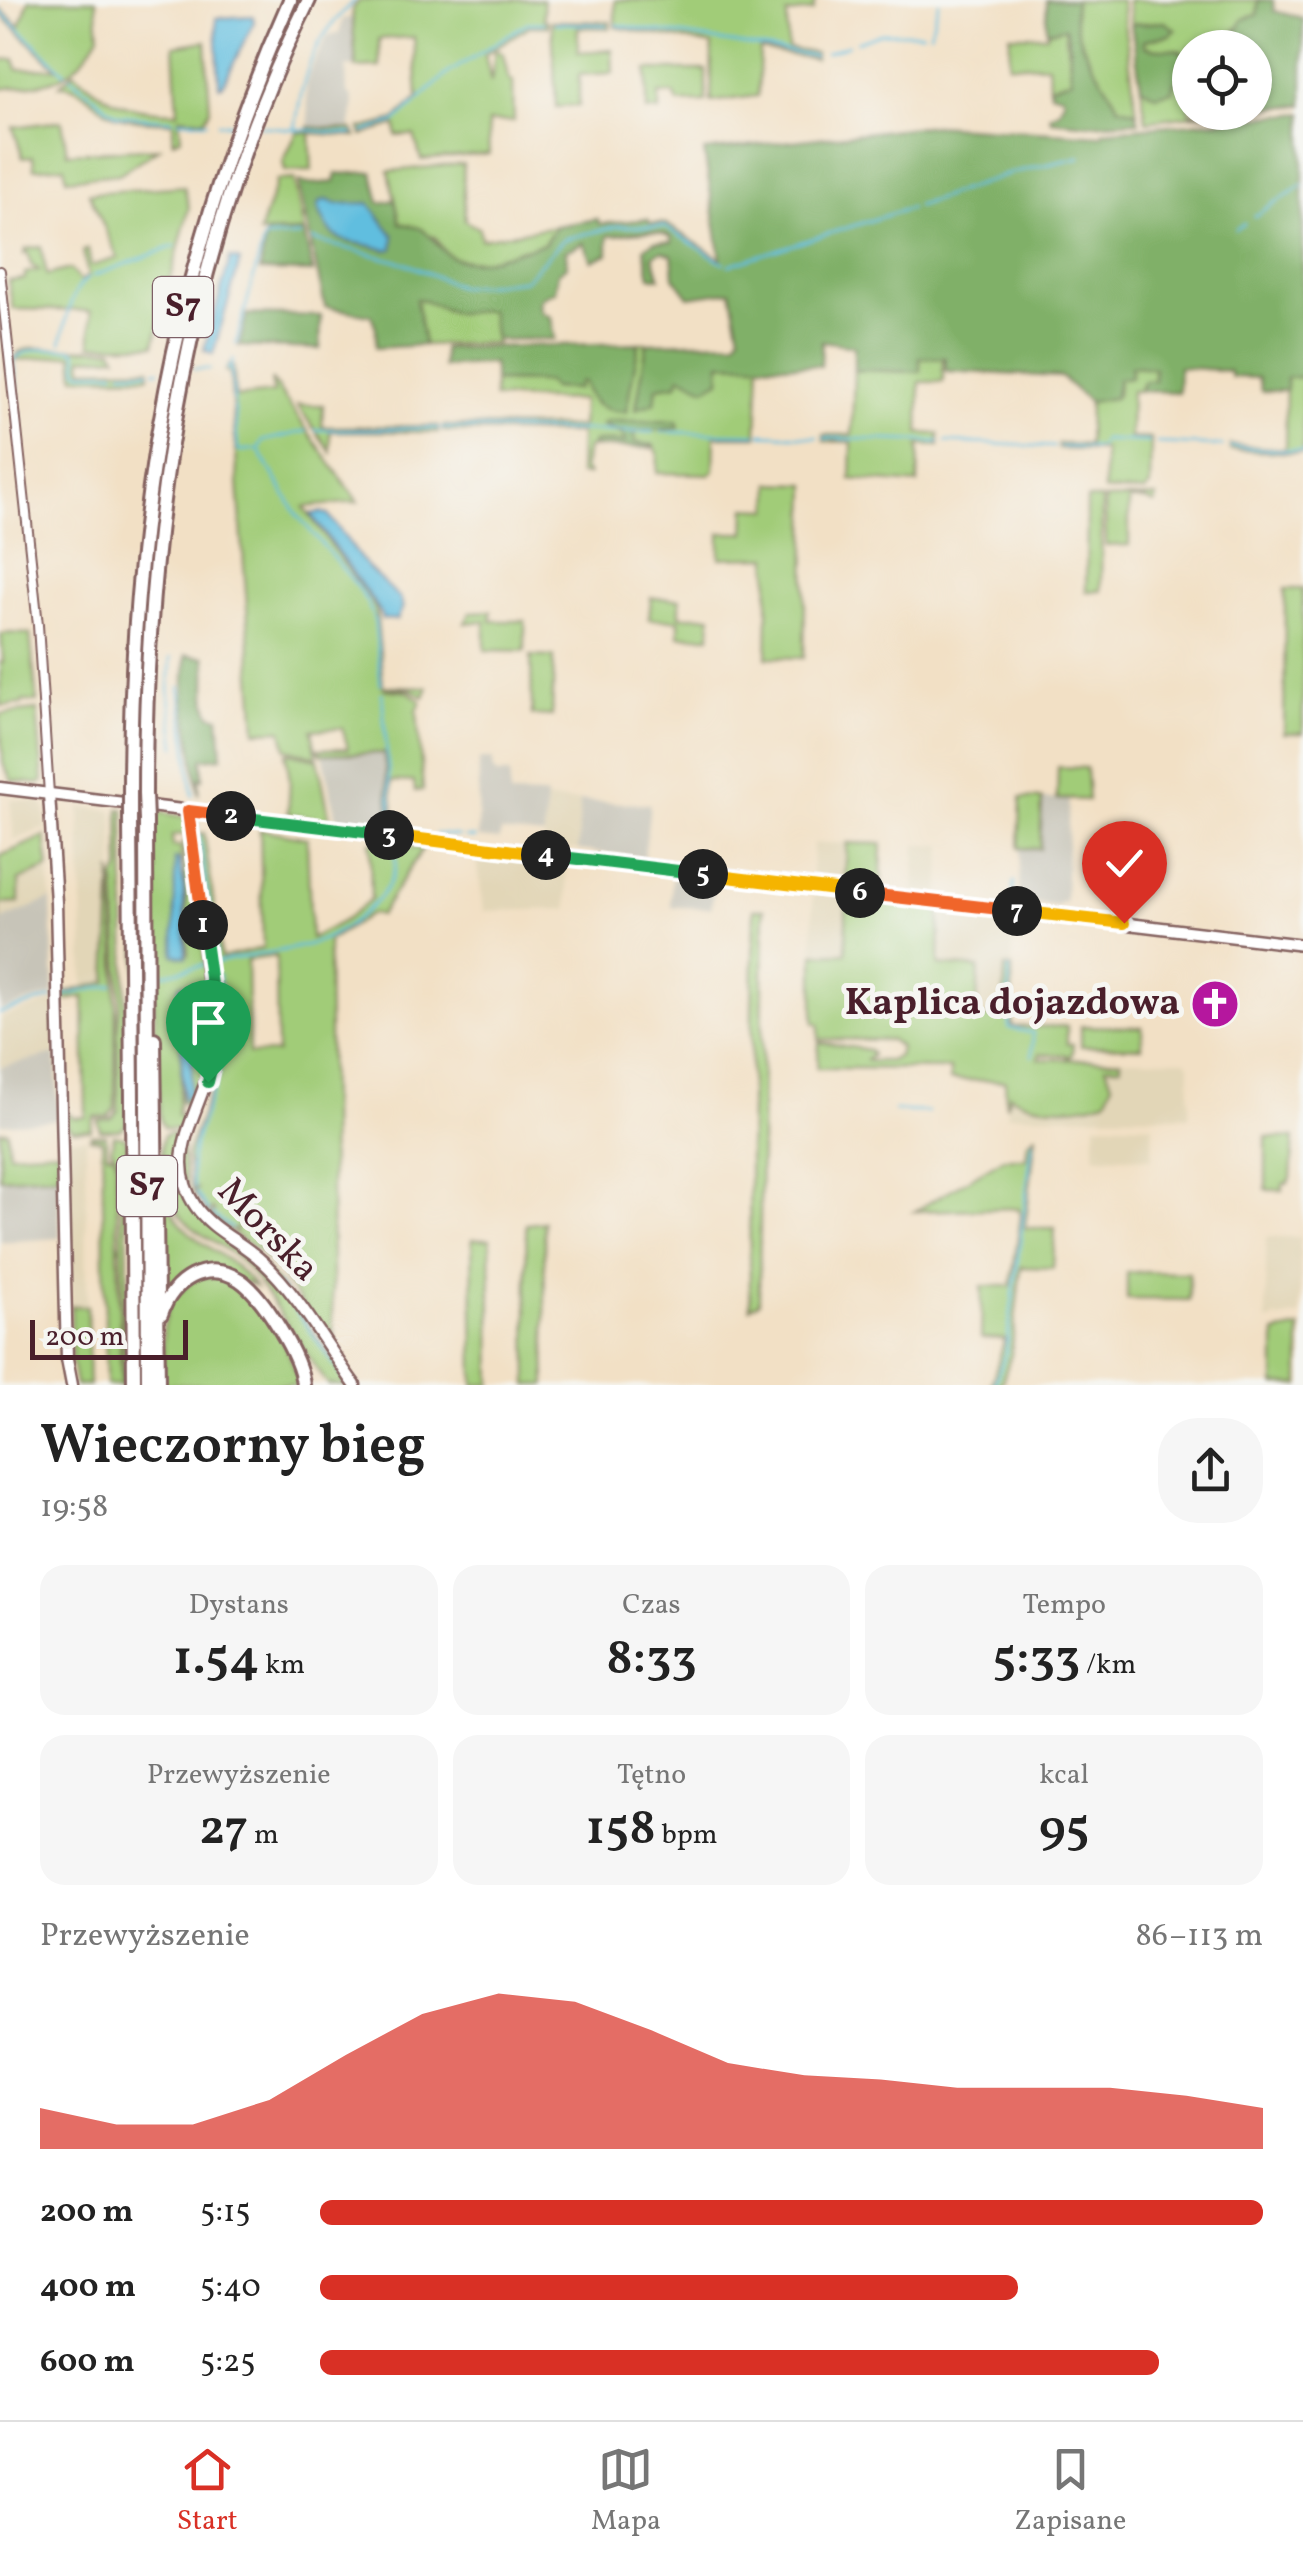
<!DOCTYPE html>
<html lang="pl">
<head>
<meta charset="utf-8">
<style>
  :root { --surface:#fff; --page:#f6f6f6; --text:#222; --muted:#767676; --line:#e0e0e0; --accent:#d93025 }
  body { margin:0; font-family:Vollkorn,serif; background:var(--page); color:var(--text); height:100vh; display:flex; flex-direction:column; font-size:38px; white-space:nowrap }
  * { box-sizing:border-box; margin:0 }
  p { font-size:32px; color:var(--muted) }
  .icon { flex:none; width:55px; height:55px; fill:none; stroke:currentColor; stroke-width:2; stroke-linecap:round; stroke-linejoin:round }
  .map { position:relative; height:1385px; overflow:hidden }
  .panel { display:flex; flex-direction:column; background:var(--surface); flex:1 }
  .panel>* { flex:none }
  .fabs { position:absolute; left:1172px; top:30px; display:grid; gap:20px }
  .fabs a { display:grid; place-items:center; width:100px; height:100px; border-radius:50%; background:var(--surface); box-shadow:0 2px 8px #0004; font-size:50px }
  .scale { position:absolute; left:30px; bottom:25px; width:158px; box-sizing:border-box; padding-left:10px; border:5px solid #4a1f2b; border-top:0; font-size:28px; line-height:35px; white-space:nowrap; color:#4a1f2b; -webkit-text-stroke:8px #f6f6f2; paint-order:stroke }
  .pin { position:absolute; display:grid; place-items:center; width:85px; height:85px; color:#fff; margin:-102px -42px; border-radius:50% 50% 50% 0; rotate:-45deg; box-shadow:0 0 10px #0007 }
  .pin .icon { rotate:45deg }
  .km { position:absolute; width:50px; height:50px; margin:-25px; border-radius:50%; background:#222; color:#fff; font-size:28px; line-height:50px; text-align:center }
  .round { display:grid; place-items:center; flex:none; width:105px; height:105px; border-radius:40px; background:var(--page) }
  .overview { display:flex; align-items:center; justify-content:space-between; height:170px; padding:0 40px }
  h1 { font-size:55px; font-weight:600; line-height:75px }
  .metrics { display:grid; grid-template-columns:repeat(3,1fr); gap:15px; height:170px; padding:10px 40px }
  .metrics div { display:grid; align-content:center; border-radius:25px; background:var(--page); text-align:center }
  .metrics b { font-size:50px; font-weight:600 }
  .metrics small { font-size:28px; font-weight:400 }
  .metrics p { font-size:28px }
  .chart { height:280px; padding:20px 40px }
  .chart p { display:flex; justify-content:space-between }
  .chart svg { width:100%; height:180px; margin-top:10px; fill:var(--accent); opacity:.7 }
  ul { padding:0 40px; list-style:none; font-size:32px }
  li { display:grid; grid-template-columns:160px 120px 1fr; align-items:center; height:75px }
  li i { height:25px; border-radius:12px; background:var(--accent) }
  .menu { display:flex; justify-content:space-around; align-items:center; height:140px; border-top:2px solid var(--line); background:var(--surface); font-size:28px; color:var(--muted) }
  .menu a { display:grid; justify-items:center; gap:5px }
  .menu .selected { color:var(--accent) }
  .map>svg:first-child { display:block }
  .built { fill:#e2d6b7 }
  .industrial { fill:#c7c4b8 }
  .green { fill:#a1cc78; stroke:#767652; stroke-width:2.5; fill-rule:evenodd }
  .forest { fill:#80b068; stroke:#65684a; stroke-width:2.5 }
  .water { fill:#60bedf; stroke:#556e85; stroke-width:2.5 }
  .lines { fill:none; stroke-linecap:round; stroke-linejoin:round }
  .stream { stroke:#60bedf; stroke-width:2.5 }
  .minor-casing { stroke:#856361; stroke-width:12 }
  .major-casing { stroke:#856361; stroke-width:15 }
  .highway-casing { stroke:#856361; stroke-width:18 }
  .minor { stroke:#fff; stroke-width:8 }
  .major { stroke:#fff; stroke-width:10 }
  .highway { stroke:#fff; stroke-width:12 }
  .highway-bridge-casing { stroke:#856361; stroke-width:18; stroke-linecap:butt }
  .highway-bridge { stroke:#fff; stroke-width:12 }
  .split-1-casing { stroke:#fff; stroke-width:20 }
  .split-2-casing { stroke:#fff; stroke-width:20 }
  .split-3-casing { stroke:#fff; stroke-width:20 }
  .split-4-casing { stroke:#fff; stroke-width:20 }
  .split-5-casing { stroke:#fff; stroke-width:20 }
  .split-6-casing { stroke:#fff; stroke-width:20 }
  .split-7-casing { stroke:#fff; stroke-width:20 }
  .split-8-casing { stroke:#fff; stroke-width:20 }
  .split-1 { stroke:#22a559; stroke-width:12 }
  .split-2 { stroke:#f0652b; stroke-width:12 }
  .split-3 { stroke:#22a559; stroke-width:12 }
  .split-4 { stroke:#f5b400; stroke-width:12 }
  .split-5 { stroke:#22a559; stroke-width:12 }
  .split-6 { stroke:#f5b400; stroke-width:12 }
  .split-7 { stroke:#f0652b; stroke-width:12 }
  .split-8 { stroke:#f5b400; stroke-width:12 }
  .labels { text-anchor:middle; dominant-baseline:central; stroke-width:10; stroke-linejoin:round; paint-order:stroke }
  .shield { fill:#f6f6f2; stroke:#7e6067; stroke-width:2.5 }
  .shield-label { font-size:35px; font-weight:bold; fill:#4a1f2b }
  .poi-label { font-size:38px; font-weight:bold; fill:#4a1f2b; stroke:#f6f6f2; text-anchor:end }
  .street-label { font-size:38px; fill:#4a1f2b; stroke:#f6f6f2 }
</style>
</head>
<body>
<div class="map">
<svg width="1303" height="1385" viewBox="0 0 1303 1385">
  <rect width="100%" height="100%" fill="#f6f6f2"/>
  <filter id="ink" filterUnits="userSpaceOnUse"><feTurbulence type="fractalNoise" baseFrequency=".01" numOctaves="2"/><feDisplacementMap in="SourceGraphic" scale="20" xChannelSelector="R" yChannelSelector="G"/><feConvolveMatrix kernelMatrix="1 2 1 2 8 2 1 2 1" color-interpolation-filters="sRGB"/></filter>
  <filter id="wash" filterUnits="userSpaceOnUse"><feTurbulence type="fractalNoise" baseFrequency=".0048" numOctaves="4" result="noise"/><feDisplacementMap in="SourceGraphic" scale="40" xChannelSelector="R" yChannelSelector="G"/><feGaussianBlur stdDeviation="2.25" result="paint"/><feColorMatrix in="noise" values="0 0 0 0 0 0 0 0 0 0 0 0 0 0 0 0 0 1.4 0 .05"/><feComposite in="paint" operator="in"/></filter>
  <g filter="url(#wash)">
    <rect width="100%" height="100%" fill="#f2e0c5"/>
    <g class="built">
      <path d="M10,799L40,802L45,808L46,831L41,829L14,841Z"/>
      <path d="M546,800L580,801L578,850L544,846Z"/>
      <path d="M80,807L113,810L115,865L110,874L107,982L84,988Z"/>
      <path d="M813,843H847L845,883L812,879Z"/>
      <path d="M916,845H943L940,893L914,891Z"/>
      <path d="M476,855L566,865L568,909L484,911Z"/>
      <path d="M49,868L51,899L1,921L0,904L18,903L19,880Z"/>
      <path d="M813,894L846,898V1017L814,1016Z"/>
      <path d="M940,910L1014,918L1012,968H1005L1003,1017L976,1018L939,966Z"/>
      <path d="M55,1001L56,1054L0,1067V1018Z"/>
      <path d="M1035,1045L1073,1046V1058L1186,1060L1190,1067L1189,1116L1007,1115L1010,1057Z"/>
      <path d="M1096,1123L1153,1125L1152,1158L1094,1156Z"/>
      <path d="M67,1138H86L87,1306H71Z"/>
      <path d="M1266,1237H1300V1315L1278,1319L1274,1316V1320L1266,1322Z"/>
    </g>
    <g class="industrial">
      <path d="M352,17L355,66L346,67L347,92L353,98L354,107L350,130L309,127L306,85L311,69L327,37L339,33L343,19Z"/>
      <path d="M384,753L391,827L337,821L323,754Z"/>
      <path d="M479,759H493V770L497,774H510V795L546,796L544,836L501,832L499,840L478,838Z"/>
      <path d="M1021,798L1069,800L1065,903L1060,902L1059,906L1025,902L1019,898Z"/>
      <path d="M580,801L650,804L644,858L578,850Z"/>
      <path d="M672,878L715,884L711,908L671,907Z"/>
      <path d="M51,899L54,994L0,1010V921Z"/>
      <path d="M56,1054L58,1116L54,1120L0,1124V1067Z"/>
      <path d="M59,1175L60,1238L0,1242V1178Z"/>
    </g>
    <g class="green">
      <path d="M29,0H96L99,35C72,84 51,83 0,89V60L15,59L17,69L56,68L0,14V9L20,26Z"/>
      <path d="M360,0H543L544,20L548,21V26H529L485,54L491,82L495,52L498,50L503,54L509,80L513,81L514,121L488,122L489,154L421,160L414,135L397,136L396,125L362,135L360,129L395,120L418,98L414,37L379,39L380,67L356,68L352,9Z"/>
      <path d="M615,0H815L813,11L787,14L788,49L815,53V59L760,50L758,96L711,102L712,45L615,27Z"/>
      <path d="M1075,0H1121L1137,113L1118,106C1102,74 1068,39 1075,0Z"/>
      <path d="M1127,0H1258L1257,16L1235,30L1229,47L1190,48V112L1208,113L1146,121L1141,87L1174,83L1186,78V57L1144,46V40L1170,35L1175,30L1165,22L1131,24Z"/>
      <path d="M552,21L610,22V28L578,27V52L612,50L613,73L579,75V106L556,107Z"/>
      <path d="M1065,28L1072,79L1049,86L1048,65L1009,64L1010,35H1047V31Z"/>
      <path d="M206,41L210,110L204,120L179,117L181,138L173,141V122C155,120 133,122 116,116C96,108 82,84 60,85L74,72C111,105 130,111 178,112L174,46Z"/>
      <path d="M647,70H706V102L678,103L674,94H659V111H647Z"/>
      <path d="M62,121L67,153L159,148L119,174L67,179L64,166L34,169L33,157L23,158L13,127Z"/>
      <path d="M309,127L353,130L356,136L310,133L312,170L285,171L283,162L297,132L309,133Z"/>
      <path d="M463,164L465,221L479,228L481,239L556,226L544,244L515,251L496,261L456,260L445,252L435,237L400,223L389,171Z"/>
      <path d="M294,179L304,232L259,233L277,180Z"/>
      <path d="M184,186L189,207L154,345H91V311L13,309L8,281L25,279V273L39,270L31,265L28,253L24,254L26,249L41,247L47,275L70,269L80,281L88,276L83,251L88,249L91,266L118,258L89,193Z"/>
      <path d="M415,299C431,300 441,311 456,313C468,314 478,309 490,311L496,343L424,345Z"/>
      <path d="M639,343H647L637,409L657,387L681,376L710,386L720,363L760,364L757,436H715L714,470L710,474L657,473L658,453L653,445L635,443V432L678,428L612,431L623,434L625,442H593L592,447H587L584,469L588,475H579L580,433L443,431V426L581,427L582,400L494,398V381L547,382L553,388L578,389L579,382H585L586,391L596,405L625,412Z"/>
      <path d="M31,348L113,349L117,356L82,358L83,369L150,368L149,376L75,377L73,355L13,361L19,352Z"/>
      <path d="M920,358H943V382H920L919,433L939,434V446L919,445L918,484L851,479L852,442L824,441V435H852L854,370L919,372Z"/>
      <path d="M229,365L233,366L236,397L273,393L271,379L358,502L304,507L376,609L383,686L428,687L424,697L410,689H383L409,692L421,701L417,711L423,790L415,791L414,782L391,781L395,827H391L384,753L321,754L318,749L348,748L342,728L312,730L317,757L286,749L282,730L256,731L230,373L226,371Z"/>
      <path d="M1131,366L1154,367V382L1142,384L1140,391H1131L1130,438L1151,439L1150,486L1145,492L1104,491V450L1058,449V444L1088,445L1089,402L1117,395L1118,378Z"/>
      <path d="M1303,377V453L1230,450V445L1285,449L1286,378Z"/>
      <path d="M297,405H323L322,427L438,426V432L330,431L331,452Z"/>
      <path d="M771,483L807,484L804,658L767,657L769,557L720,558V533H745L746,508L770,509Z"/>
      <path d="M1157,497L1155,504L1145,500H1129V545L1106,546L1105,499Z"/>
      <path d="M1087,499H1102L1101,591H1086Z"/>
      <path d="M1285,589H1303V733H1284Z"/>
      <path d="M651,598L680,599V616H711L710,636H679V620L649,619Z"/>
      <path d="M491,611V621H525V651L485,650V621L465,623L471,612Z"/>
      <path d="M11,633L30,634L37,702L23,701L22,704L0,706V663L3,662L1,634Z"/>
      <path d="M531,656L554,657L552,716L532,715Z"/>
      <path d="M37,710L43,781L39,784L12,781L3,764L0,714Z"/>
      <path d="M290,753L318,759L330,820L288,814L290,781L286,754Z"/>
      <path d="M1058,767L1086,768L1088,800L1057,799Z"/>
      <path d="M1021,798L1042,799L1040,849L1019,848Z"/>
      <path d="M119,809H124L127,1124L120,1130H100L98,1120L112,1118L118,1110L117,1033L120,998L115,878L120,870Z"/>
      <path d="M153,811L186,817L189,833L172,836L173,846H181V877L179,860L188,956L184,840L189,838L213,1026L211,1063L191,1113L190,1107L179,1101L196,1040L193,985L181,984V1079L177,1115L190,1119L182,1130L164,1128L160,1120L153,980Z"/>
      <path d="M136,820H139L143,1385H140Z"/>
      <path d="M260,829L307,838L311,938L345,920L371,899L370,842L423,848L380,915L371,914L328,941L333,1344L340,1353L337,1355L281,1275L282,1271L279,1272L262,1255L265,1252L279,1266V1235L252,1236L264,1250L261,1253L234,1234L237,1228L231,1232L210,1216L214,1212L212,1209L208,1213L193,1193L198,1188L192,1190L187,1154L214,1081L220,1028L196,835L204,833L221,958L263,948ZM276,956L277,1053L249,1054L247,960Z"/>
      <path d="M45,836L49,868L19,880V903L0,904V921V856Z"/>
      <path d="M847,843L882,844L881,887L845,883Z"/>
      <path d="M112,870L116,967L115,1108L108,1116L94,1117L91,1130H73L67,1126V1112L75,1118L86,1117L84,997L64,1000V993L107,982Z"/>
      <path d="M846,898L940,910L939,965L979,968L976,1018L1003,1017L1005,968H1012V1027L1067,1026V1044H1073L1072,1055L1068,1058L1067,1055L1040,1054L1039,1059L1121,1060V1066H1106L1112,1084L1107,1098C1088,1111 1026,1110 1010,1094L1006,1106L1005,1081L950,1080V1069L817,1068L819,1042L869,1050L872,1055L866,1060L868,1061H890L898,1056L900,1047L891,1040L819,1039V1024L814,1023V954L846,953Z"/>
      <path d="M754,909H764L759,1302L750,1308L749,1154Z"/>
      <path d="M1081,1026L1142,1027V1047L1081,1046Z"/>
      <path d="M0,1131H7L9,1153L58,1150L59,1175L0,1178Z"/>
      <path d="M170,1133L181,1139L188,1200L251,1254L279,1284L351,1385H328C303,1349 279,1310 253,1275C218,1229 171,1242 163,1165C162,1154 159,1145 164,1135Z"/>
      <path d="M91,1135H106L107,1154H114L116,1161L121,1385H106L102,1140L90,1138Z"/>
      <path d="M114,1135L125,1137L127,1143L128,1385H123L121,1197L119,1161L111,1149Z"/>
      <path d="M1036,1135L1025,1228H1055L1053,1268L1021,1267L1011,1355L1001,1385H991L1005,1339L981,1338L982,1286H1011L1021,1215L1019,1208L915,1211L1004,1158H1026L1028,1142Z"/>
      <path d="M1266,1137L1294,1138L1291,1178L1288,1183L1283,1184V1190H1266Z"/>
      <path d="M160,1184C180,1248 221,1242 255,1287L213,1269L164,1300Z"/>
      <path d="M544,1222L546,1385H528L526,1224Z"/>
      <path d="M472,1239H490L492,1385H474Z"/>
      <path d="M1137,1272L1189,1273V1300L1127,1299V1273Z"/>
      <path d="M221,1276C262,1299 288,1341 300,1385H163V1330L170,1300L197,1277Z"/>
      <path d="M71,1306H87L89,1385H76L71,1358Z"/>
      <path d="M1300,1328V1385H1275V1333Z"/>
    </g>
    <g class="forest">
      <path d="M1046,0H1075C1068,39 1102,74 1118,106L1135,111L1139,121L1087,124L1051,120L1050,115L1059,111L1064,99L1062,95L1050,92L1049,86L1072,79C1068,62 1072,43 1065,28L1047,31Z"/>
      <path d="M1258,0H1273L1274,11L1303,18V105L1255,109V48L1229,47L1243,19L1257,15Z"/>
      <path d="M1165,22L1176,30L1170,35L1144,40V46C1166,56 1192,34 1185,78L1174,83L1172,91L1156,95L1141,87L1131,24Z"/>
      <path d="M1303,113V377L1286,378V391H1261L1258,378L1231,377L1229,371L1179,367L1178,392L1140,391L1144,381H1154V368L1131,366V377L1118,379L1115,398L1089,402L1061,377L946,371L945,358H920V372L854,370V346L822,341L821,366L721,363L720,380L705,388L681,376L677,384L657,387L655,403L636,409L647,343L736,341L740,335L731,291L689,297L674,277L672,255L662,251L653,256L660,278L650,276L644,248L654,242H672L671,237C652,227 629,234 608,236V254L592,261L584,243L566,251L567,266L558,273L555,291L542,297L539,303L541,312L551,317L555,339L495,340L490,311C478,309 468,314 456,313C442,311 431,300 416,299L424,345L376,348V328L371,315L325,307L300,193L299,181L307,184L335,182L337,174L373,172L380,203L395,200L400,223C433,230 423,231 445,252C468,274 517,249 544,244L556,226L598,219L599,224L648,219L650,223L666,224L721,259L704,151L933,125L1102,135L1103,131Z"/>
      <path d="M304,232L313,272L260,271L266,233Z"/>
      <path d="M247,314L321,316L320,349L239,346Z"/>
      <path d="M639,343L626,412C603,411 589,405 584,382H579L578,389L552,388L547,382L494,381L493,363L443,367V348Z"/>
      <path d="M606,421H677L679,428L635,432V443L653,445L652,448L592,447L593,442H625L623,434L602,425Z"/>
      <path d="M186,655L205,657C209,676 202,698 211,715L219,717L222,757L202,759L203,779H199V795L184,697Z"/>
    </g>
    <g class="water">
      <path d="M253,16L254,22L223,85L219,86L216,18Z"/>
      <path d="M327,200L337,204L369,203L394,236L393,249L386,250C348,237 334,251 318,207L321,201Z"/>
      <path d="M230,258L240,261L213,354L204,350Z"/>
      <path d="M320,512L328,514L367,567L400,598L403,607L397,620L382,619L379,610L311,514Z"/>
      <path d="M175,859L179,860L183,880L186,957L174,955Z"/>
      <path d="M192,983L196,1040L189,1095L183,1100L179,986Z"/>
    </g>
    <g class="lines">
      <g class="stream">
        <path d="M0,11L65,73"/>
        <path d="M555,23L607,25"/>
        <path d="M617,25L814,56"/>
        <path d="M930,33L939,2"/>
        <path d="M857,42L881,33H922"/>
        <path d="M826,53L848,45"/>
        <path d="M70,77L117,115L173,120"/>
        <path d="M178,120L207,122"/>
        <path d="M218,123L232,124"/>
        <path d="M260,126L353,134"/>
        <path d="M295,129C304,71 311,41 355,0"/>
        <path d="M364,132L395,122L447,74L527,23H544"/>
        <path d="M917,206L1011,173L1080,157"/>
        <path d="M1254,216L1303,185"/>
        <path d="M1236,229L1244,224"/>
        <path d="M313,240L405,263L460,287L525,280L564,239L619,226L665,227L724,263"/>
        <path d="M729,265L910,208"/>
        <path d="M93,276L175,246"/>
        <path d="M61,343C66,321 69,292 88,278"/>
        <path d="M236,344L264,238L300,236"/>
        <path d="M231,367L233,359"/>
        <path d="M227,368H231L238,451L258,449"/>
        <path d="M194,369H210"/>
        <path d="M155,371L159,370"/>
        <path d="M122,372L149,371"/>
        <path d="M442,428L653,432"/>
        <path d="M315,430L438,428"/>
        <path d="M306,431L263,441L258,449L298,516L353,581L368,604L375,622L381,685"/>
        <path d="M661,432L756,434"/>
        <path d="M761,434L817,437"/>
        <path d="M824,438L918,441"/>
        <path d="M22,440L14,359C30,346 52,349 73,349L77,354L78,370L81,372H115"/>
        <path d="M920,441L939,442"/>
        <path d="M946,442L1054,447"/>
        <path d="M1157,443L1223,446"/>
        <path d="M1059,447L1099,448L1103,440L1149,442"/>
        <path d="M1230,447L1303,451"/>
        <path d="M43,647L47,686"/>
        <path d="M171,658L169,689L176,747"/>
        <path d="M180,687L193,796"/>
        <path d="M382,693L393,829"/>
        <path d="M197,823L198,830"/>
        <path d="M340,823L395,830"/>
        <path d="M402,830L421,833"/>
        <path d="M436,834L459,836"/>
        <path d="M199,836L216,955"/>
        <path d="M465,837L475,838"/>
        <path d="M1012,899L1014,882"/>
        <path d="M213,963C246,955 281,953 313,943C341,935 391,898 395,866C396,858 394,849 393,842"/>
        <path d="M1009,969V1028L1033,1033L1032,1056"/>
        <path d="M164,974L203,965"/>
        <path d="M65,995L113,985"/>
        <path d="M0,1013L52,998"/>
        <path d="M894,1111L928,1112"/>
        <path d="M194,1188C182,1145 211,1110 219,1069C225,1038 221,1006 218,975"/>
        <path d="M196,1193L208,1211"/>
        <path d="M213,1215L231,1228"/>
        <path d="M277,1284L348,1384"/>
        <path d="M994,1385L1006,1352L1033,1140"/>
      </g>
    </g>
  </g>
  <g filter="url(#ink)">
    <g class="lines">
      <g class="minor-casing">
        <path id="minor" d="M0,271L38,625L49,794"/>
      </g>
      <g class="major-casing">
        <g id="major">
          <path d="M0,788L1303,945"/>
          <path d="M49,794L56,902L67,1359L72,1385"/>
          <path d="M188,811L215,1044C211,1086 182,1127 182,1163C182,1179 187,1194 196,1207C213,1231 241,1241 262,1261C299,1295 325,1344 355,1385"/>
        </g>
      </g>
      <g class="highway-casing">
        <g id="highway">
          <path d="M130,793C130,511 174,259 290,0"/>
          <path d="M145,794C145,523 186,245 309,0"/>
          <path d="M130,820L134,1385"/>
          <path d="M146,821L148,1385"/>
          <path d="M154,1039L158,1385"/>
          <path d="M161,1314C172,1281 206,1258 240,1280C263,1296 301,1357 303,1385"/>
        </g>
      </g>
      <use href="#minor" class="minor"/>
      <use href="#major" class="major"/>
      <use href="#highway" class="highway"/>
      <g class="highway-bridge-casing">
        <g id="highway-bridge">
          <path d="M130,793V820"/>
          <path d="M145,794L146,821"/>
        </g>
      </g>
      <use href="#highway-bridge" class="highway-bridge"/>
    </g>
  </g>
  <g class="lines" filter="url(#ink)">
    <g class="split-1-casing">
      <path id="split-1" d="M203,925C209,976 222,1031 208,1082"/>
    </g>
    <g class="split-2-casing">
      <path id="split-2" d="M203,925L188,811L231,816"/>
    </g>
    <g class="split-3-casing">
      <path id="split-3" d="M231,816L389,835"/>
    </g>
    <g class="split-4-casing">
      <path id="split-4" d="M389,835L546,855"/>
    </g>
    <g class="split-5-casing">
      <path id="split-5" d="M546,855L703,874"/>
    </g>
    <g class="split-6-casing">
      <path id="split-6" d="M703,874L860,893"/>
    </g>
    <g class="split-7-casing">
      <path id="split-7" d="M860,893L1017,911"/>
    </g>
    <g class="split-8-casing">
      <path id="split-8" d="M1017,911L1124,923"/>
    </g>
    <use href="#split-1" class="split-1"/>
    <use href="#split-2" class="split-2"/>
    <use href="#split-3" class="split-3"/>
    <use href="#split-4" class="split-4"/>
    <use href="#split-5" class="split-5"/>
    <use href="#split-6" class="split-6"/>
    <use href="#split-7" class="split-7"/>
    <use href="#split-8" class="split-8"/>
  </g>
  <defs>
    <g id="church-disc" transform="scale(2.5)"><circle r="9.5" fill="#b5179e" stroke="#f6f6f2"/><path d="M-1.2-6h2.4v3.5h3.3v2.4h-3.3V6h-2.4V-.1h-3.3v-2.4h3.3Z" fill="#fff"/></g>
  </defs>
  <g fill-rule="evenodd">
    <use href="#church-disc" x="1215" y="1004"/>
  </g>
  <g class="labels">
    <g class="shield">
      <rect x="153" y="277" width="60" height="60" rx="8"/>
      <rect x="117" y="1156" width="60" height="60" rx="8"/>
    </g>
    <g class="shield-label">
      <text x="183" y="307">S7</text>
      <text x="147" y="1186">S7</text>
    </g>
    <g class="poi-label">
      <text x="1180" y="1004">Kaplica dojazdowa</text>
    </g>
    <g class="street-label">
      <text transform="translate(267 1231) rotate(46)">Morska</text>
    </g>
  </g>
</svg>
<div class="fabs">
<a><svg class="icon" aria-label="locate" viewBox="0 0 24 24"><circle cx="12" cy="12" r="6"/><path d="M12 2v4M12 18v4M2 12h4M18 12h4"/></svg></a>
</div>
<div class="scale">200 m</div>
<div class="pin" style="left:208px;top:1082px;background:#1e9e55"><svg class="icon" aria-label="arrive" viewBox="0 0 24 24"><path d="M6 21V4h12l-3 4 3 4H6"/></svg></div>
<div class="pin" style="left:1124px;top:923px;background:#d93025"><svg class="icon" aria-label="check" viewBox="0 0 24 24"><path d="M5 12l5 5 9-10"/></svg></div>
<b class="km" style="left:203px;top:925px">1</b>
<b class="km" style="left:231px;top:816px">2</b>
<b class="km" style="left:389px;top:835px">3</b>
<b class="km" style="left:546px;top:855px">4</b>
<b class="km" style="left:703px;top:874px">5</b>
<b class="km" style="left:860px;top:893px">6</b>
<b class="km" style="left:1017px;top:911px">7</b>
</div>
<section class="panel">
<div class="overview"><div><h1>Wieczorny bieg</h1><p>19:58</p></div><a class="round"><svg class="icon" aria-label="share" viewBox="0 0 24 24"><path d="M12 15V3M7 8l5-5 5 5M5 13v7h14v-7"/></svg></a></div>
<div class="metrics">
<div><p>Dystans</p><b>1.54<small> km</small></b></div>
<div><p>Czas</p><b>8:33</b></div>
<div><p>Tempo</p><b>5:33<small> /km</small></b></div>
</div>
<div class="metrics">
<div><p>Przewyższenie</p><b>27<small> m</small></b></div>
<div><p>Tętno</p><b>158<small> bpm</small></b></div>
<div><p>kcal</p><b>95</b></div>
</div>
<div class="chart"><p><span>Przewyższenie</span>86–113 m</p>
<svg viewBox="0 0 160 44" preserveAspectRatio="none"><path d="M0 44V34L10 38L20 38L30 32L40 21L50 11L60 6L70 8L80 15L90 23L100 26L110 27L120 29L130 29L140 29L150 31L160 34V44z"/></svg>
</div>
<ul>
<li><b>200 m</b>5:15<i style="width:100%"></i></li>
<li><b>400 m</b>5:40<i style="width:74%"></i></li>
<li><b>600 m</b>5:25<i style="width:89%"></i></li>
</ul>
</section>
<nav class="menu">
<a class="selected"><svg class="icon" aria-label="home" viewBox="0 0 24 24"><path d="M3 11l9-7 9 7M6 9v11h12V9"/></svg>Start</a>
<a><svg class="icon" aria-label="map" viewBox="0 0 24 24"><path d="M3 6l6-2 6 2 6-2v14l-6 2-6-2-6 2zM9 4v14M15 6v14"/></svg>Mapa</a>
<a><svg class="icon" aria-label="saved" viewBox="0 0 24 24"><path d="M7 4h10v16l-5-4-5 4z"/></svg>Zapisane</a>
</nav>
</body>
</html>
